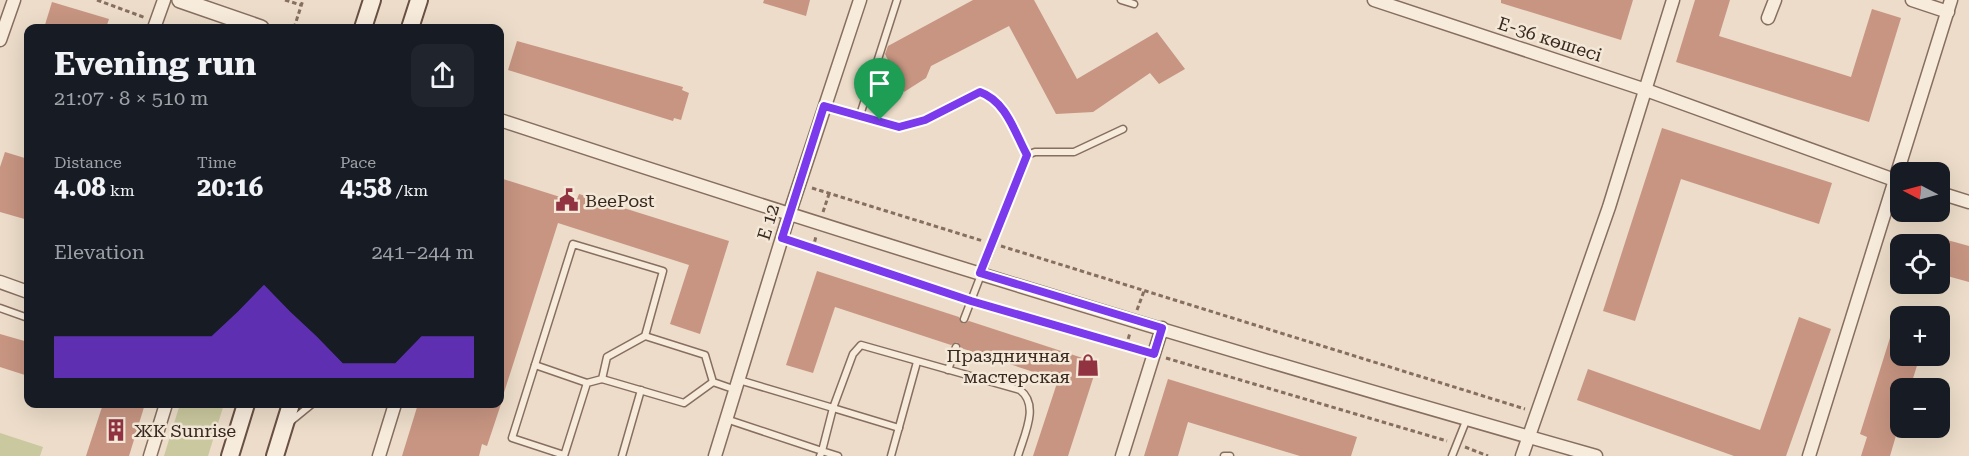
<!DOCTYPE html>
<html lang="en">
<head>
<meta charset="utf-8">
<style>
  :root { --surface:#171b24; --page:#20242c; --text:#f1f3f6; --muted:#9ea1a6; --accent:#7c3aed }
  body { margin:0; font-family:"Roboto Serif",serif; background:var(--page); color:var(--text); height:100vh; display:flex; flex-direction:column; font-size:22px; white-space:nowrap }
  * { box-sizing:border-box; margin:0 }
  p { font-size:20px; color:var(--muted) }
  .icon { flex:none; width:33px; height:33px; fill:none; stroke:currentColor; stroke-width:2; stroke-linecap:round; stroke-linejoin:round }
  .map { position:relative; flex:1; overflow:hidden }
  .details { position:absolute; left:24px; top:24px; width:480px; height:384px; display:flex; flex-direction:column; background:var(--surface); border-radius:12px; box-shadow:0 6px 24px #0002 }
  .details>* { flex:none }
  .needle { width:39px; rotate:276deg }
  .controls { position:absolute; left:1890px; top:162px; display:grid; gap:12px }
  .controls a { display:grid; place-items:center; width:60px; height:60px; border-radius:12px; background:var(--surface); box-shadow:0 6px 24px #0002; font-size:30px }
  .pin { position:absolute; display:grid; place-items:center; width:51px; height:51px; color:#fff; margin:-62px -26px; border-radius:50% 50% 50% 0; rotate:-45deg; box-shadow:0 0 6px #0007 }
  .pin .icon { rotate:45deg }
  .round { display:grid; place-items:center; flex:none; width:63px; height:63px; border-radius:12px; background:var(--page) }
  .head { display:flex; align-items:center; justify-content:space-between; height:102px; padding:0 30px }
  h1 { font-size:33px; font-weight:700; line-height:45px }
  .metrics { display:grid; grid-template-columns:repeat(3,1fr); gap:9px; height:102px; padding:6px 30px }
  .metrics div { display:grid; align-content:center }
  .metrics b { font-size:26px; font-weight:700 }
  .metrics small { font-size:16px; font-weight:400 }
  .metrics p { font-size:16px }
  .chart { height:168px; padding:12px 30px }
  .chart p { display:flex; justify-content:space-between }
  .chart svg { width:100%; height:108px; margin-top:6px; fill:var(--accent); opacity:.7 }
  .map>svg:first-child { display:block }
  .green { fill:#c9c89e }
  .building { fill:#c79582 }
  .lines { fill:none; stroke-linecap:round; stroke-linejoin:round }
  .service-casing { stroke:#876e5f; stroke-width:9 }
  .minor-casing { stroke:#876e5f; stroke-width:15 }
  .tertiary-casing { stroke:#876e5f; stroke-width:18 }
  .secondary-casing { stroke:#695042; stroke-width:20 }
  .path { stroke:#876e5f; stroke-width:3; stroke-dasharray:4.5 3; stroke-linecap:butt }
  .service { stroke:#f7ebdc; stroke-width:6 }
  .minor { stroke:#f7ebdc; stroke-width:12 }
  .tertiary { stroke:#f7ebdc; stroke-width:15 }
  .secondary { stroke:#f7ebdc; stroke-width:16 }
  .route-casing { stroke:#fff; stroke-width:12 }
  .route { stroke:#7c3aed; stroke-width:8 }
  .labels { text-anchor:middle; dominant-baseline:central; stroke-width:5; stroke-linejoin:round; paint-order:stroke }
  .street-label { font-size:18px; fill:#392921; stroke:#f4e8d8 }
  .poi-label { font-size:18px; fill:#392921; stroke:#f4e8d8; text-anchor:start }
</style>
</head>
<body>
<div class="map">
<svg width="1969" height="456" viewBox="0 0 1969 456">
  <rect width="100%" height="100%" fill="#ecdcc9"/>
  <g class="green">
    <path d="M180,404H224L208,456H164Z"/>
    <path d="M0,433L43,447L40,456H0Z"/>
  </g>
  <g class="building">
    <path d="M764,0H810L806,16L763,3Z"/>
    <path d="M973,0H1034L1077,79L1157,32L1185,69L1159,84L1150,73L1093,112L1056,114L1009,26L931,66L926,78L904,92L885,54L888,46Z"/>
    <path d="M1501,0H1633L1621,40L1501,3Z"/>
    <path d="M1695,0H1730L1719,36L1851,77L1872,9L1901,18L1869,122L1676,62Z"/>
    <path d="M52,2L109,19L106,28H44Z"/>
    <path d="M517,41L683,87L682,90L689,93L681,120L674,118L673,121L508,70Z"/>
    <path d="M1662,128L1832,183L1819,224L1681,179L1635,321L1603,311Z"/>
    <path d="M5,152L28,159V184L24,200L28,201V220L0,212V167Z"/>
    <path d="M500,178L576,202L579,194L729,241L700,334L670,324L689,265L558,223L502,399H500Z"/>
    <path d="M1940,238L1969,246V282L1940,274Z"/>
    <path d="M817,271L959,317L963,324L969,321L1098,363L1068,456H1033L1058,380L961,348L957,342L951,345L835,307L813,373L786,365Z"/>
    <path d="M1898,312L1900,313V356H1920L1910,388H1900V422L1890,456H1861L1867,437L1860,434Z"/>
    <path d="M1799,317L1831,329L1786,456H1734L1577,400L1588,369L1760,430Z"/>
    <path d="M0,334L28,342V376L0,367Z"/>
    <path d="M1168,379L1357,437L1351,456H1300L1188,422L1178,456H1144Z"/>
    <path d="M103,404H145L129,456H86Z"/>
    <path d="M418,404H501L487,446L482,444L479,456H402Z"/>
  </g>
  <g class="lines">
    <g class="service-casing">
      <g id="service">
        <path d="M1121,0L1134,4"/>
        <path d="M825,106L899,127L925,120L980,92C1005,101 1015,133 1027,155"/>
        <path d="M860,115L897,0"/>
        <path d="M0,308L28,318"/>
        <path d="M964,319L1027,155L1035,152H1074L1123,129"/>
        <path d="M645,336L705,355L713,382L736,390"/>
        <path d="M535,365L587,383"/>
        <path d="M948,370L956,347"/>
        <path d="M602,379L684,403L713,382"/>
        <path d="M739,380L833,408L853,354L861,345L1020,390C1040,405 1024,435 1018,456"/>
        <path d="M726,419L822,451L820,456"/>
        <path d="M290,422L312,404"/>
        <path d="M564,456L587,383L602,379L607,357L645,336L663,271L573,244L512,438L564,455"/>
        <path d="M622,456L641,390"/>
        <path d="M838,456L822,451L833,408L899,428"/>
        <path d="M891,456L917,362"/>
        <path d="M1224,456H1230"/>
        <path d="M1452,456L1466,421"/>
      </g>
    </g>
    <g class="minor-casing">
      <g id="minor">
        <path d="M1374,0L1646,90L1900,182"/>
        <path d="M1912,0L1948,12"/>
        <path d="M1768,18L1775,0"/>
        <path d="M154,28L164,0"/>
        <path d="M0,40L14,0"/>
        <path d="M500,120C862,240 1228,352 1596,456"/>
        <path d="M1940,193L1969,202"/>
        <path d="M0,282L28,292"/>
        <path d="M150,456L166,404"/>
        <path d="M379,456L395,404"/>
        <path d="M715,456L789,215L860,0"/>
        <path d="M1122,456L1162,328"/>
        <path d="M1522,456L1609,207L1673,0"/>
        <path d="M1809,456L1951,0"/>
      </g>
    </g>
    <g class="tertiary-casing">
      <path id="tertiary" d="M180,0L261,28"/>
    </g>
    <g class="secondary-casing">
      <g id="secondary">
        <path d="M363,28L372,0"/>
        <path d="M410,28L419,0"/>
        <path d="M230,456L246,404"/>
        <path d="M275,456L291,404"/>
      </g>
    </g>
    <g class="path">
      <path d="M97,0L146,18"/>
      <path d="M285,0L301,5"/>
      <path d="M294,28L303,0"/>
      <path d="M812,188L983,241"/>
      <path d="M823,212L829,194"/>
      <path d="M793,242L964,298"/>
      <path d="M1001,246L1525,409"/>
      <path d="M813,249L816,236"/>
      <path d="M979,303L1142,351"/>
      <path d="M1137,310L1144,291"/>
      <path d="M1126,346L1130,333"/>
      <path d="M1166,358L1447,441"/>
      <path d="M1465,447L1488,456"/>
    </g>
    <use href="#service" class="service"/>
    <use href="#minor" class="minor"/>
    <use href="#tertiary" class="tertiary"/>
    <use href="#secondary" class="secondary"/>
  </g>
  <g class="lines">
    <g class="route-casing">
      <path id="route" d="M980,92C1006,101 1015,133 1027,155L980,273L1162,328L1154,354L971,301L782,238L824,106L899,127L925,120Z"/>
    </g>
    <use href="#route" class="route"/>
  </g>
  <defs>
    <g id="civic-bare" transform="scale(1.8)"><path d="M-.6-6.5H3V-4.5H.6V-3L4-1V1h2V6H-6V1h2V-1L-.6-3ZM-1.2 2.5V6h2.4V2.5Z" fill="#923342" stroke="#f4e8d8" stroke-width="2.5" paint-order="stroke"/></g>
    <g id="shop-bare" transform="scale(1.8)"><path d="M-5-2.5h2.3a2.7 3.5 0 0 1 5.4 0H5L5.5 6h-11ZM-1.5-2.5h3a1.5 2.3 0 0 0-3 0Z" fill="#923342" stroke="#f4e8d8" stroke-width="2.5" paint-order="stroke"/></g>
    <g id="building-bare" transform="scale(1.8)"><path d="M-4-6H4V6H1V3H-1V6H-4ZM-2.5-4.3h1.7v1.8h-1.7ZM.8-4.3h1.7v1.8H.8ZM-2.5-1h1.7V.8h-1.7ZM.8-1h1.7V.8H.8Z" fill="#923342" stroke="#f4e8d8" stroke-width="2.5" paint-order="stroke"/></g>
  </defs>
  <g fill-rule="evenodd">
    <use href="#civic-bare" x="567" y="200"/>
    <use href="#shop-bare" x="1088" y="365"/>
    <use href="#building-bare" x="116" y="430"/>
  </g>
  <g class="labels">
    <g class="street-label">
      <text transform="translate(1550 39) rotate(18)">Е-36 көшесі</text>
      <text transform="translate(768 222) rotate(-73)">E 12</text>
    </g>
    <g class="poi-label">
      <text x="585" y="200">BeePost</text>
      <text x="1070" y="355" text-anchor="end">Праздничная<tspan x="1070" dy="21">мастерская</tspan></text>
      <text x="134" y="430">ЖК Sunrise</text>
    </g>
  </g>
</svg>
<div class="controls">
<a><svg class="needle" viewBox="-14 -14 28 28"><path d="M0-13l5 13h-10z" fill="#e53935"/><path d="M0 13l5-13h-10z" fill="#9ea1a6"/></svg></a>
<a><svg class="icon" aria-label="locate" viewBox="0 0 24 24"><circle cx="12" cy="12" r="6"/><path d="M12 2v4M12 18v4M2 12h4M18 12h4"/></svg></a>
<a>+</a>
<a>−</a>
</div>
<div class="pin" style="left:880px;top:120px;background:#1e9e55"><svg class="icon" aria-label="arrive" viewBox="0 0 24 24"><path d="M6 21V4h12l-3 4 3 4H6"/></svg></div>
<section class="details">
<div class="head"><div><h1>Evening run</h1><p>21:07 · 8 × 510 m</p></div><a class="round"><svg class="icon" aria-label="share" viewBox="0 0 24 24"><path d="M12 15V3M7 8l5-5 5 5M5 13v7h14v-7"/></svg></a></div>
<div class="metrics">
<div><p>Distance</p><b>4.08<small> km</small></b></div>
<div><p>Time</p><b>20:16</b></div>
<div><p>Pace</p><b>4:58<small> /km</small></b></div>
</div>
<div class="chart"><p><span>Elevation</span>241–244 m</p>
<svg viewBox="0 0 160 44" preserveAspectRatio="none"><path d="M0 44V27L10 27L20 27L30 27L40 27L50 27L60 27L70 17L80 6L90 17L100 27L110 38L120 38L130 38L140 27L150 27L160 27V44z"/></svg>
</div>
</section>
</div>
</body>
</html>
